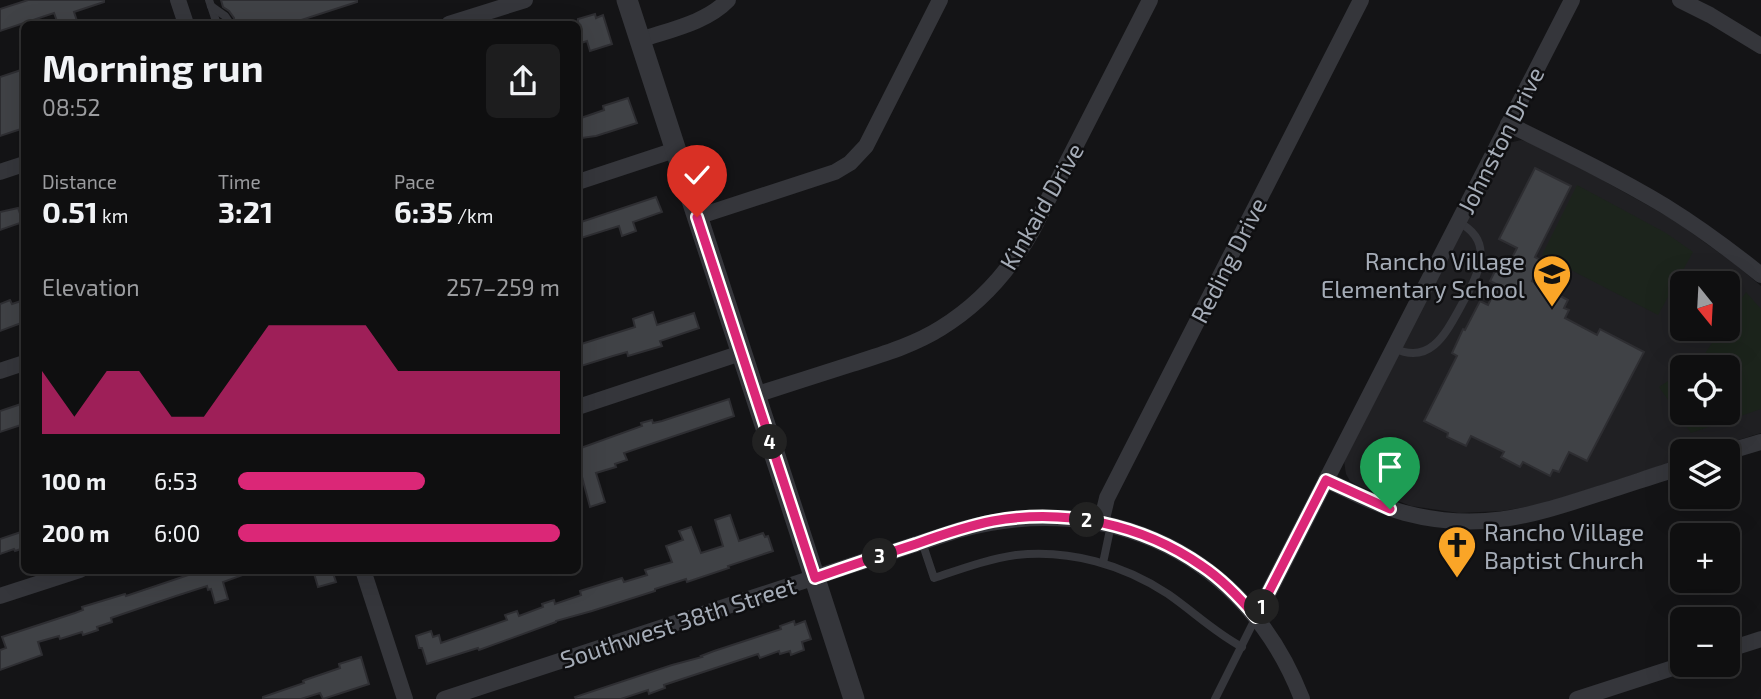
<!DOCTYPE html>
<html lang="en">
<head>
<meta charset="utf-8">
<style>
  :root { --surface:#0f0f10; --page:#1d1d1e; --text:#f1f3f6; --muted:#9b9c9f; --line:#2f2f30; --accent:#db2777 }
  body { margin:0; font-family:"Exo 2",sans-serif; background:var(--page); color:var(--text); height:100vh; display:flex; flex-direction:column; font-size:26px; white-space:nowrap }
  * { box-sizing:border-box; margin:0 }
  p { font-size:23px; color:var(--muted) }
  .icon { flex:none; width:38px; height:38px; fill:none; stroke:currentColor; stroke-width:2; stroke-linecap:round; stroke-linejoin:round }
  .map { position:relative; flex:1; overflow:hidden }
  .side { position:absolute; left:21px; top:21px; width:560px; height:553px; display:flex; flex-direction:column; background:var(--surface); border-radius:10px; box-shadow:0 7px 28px #0002,0 0 0 2px var(--line) }
  .side>* { flex:none }
  .needle { width:46px; rotate:162deg }
  .tools { position:absolute; left:1670px; top:271px; display:grid; gap:14px }
  .tools a { display:grid; place-items:center; width:70px; height:70px; border-radius:10px; background:var(--surface); box-shadow:0 7px 28px #0002,0 0 0 2px var(--line); font-size:35px }
  .pin { position:absolute; display:grid; place-items:center; width:60px; height:60px; color:#fff; margin:-72px -30px; border-radius:50% 50% 50% 0; rotate:-45deg; box-shadow:0 0 7px #0007 }
  .pin .icon { rotate:45deg }
  .km { position:absolute; width:35px; height:35px; margin:-18px; border-radius:50%; background:#222; color:#fff; font-size:19px; line-height:35px; text-align:center }
  .round { display:grid; place-items:center; flex:none; width:74px; height:74px; border-radius:10px; background:var(--page) }
  .summary { display:flex; align-items:center; justify-content:space-between; height:119px; padding:0 21px }
  h1 { font-size:38px; font-weight:700; line-height:52px }
  .stats { display:grid; grid-template-columns:repeat(3,1fr); gap:10px; height:119px; padding:7px 21px }
  .stats div { display:grid; align-content:center }
  .stats b { font-size:30px; font-weight:700 }
  .stats small { font-size:19px; font-weight:400 }
  .stats p { font-size:19px }
  .chart { height:196px; padding:14px 21px }
  .chart p { display:flex; justify-content:space-between }
  .chart svg { width:100%; height:126px; margin-top:7px; fill:var(--accent); opacity:.7 }
  ul { padding:0 21px; list-style:none; font-size:23px }
  li { display:grid; grid-template-columns:112px 84px 1fr; align-items:center; height:52px }
  li i { height:18px; border-radius:9px; background:var(--accent) }
  .map>svg:first-child { display:block }
  .built { fill:#202023; fill-rule:evenodd }
  .green { fill:#1c241c }
  .building { fill:#404246; stroke:#2e2e32; stroke-width:2 }
  .lines { fill:none; stroke-linecap:round; stroke-linejoin:round }
  .service { stroke:#35363b; stroke-width:8 }
  .minor { stroke:#35363b; stroke-width:16 }
  .tertiary { stroke:#35363b; stroke-width:21 }
  .route-casing { stroke:#fff; stroke-width:14 }
  .route { stroke:#db2777; stroke-width:9 }
  .labels { text-anchor:middle; dominant-baseline:central; stroke-width:5; stroke-linejoin:round; paint-order:stroke }
  .street-label { font-size:24px; fill:#a5acb7; stroke:#0f0f11 }
  .poi-label { font-size:24px; fill:#a5acb7; stroke:#0f0f11; text-anchor:end }
</style>
</head>
<body>
<div class="map">
<svg width="1761" height="699" viewBox="0 0 1761 699">
  <rect width="100%" height="100%" fill="#141416"/>
  <path class="built" d="M1521,140L1528,142L1597,177L1674,220L1736,265L1761,286V433L1703,451L1682,452V459L1543,504L1502,511L1459,513L1411,506L1356,485L1350,481L1346,474L1344,461L1505,146L1509,143ZM1682,284H1727V329H1682ZM1682,368H1727V413H1682Z"/>
  <g class="green">
    <path d="M1577,185L1666,233L1693,252L1658,315L1542,255Z"/>
    <path d="M1746,292L1761,309V409L1691,433L1659,387L1682,372V413H1727V368L1688,367L1702,358L1721,329H1727V320Z"/>
  </g>
  <g class="building">
    <path d="M28,0H104V2L74,12L77,21L65,24H58L54,13L0,31V9Z"/>
    <path d="M221,0H357V2L289,24H235L234,18L229,11L223,7Z"/>
    <path d="M595,14L596,18L603,15L612,44L590,51L587,41L578,44V19Z"/>
    <path d="M24,69V128L0,136V77Z"/>
    <path d="M628,98L637,123L596,136L582,138L580,135L578,136V119L604,110L603,106Z"/>
    <path d="M1535,168L1571,186L1535,257L1542,261L1532,281L1568,300L1564,308L1569,310L1565,318L1597,335L1600,329L1644,352L1587,461L1569,452L1559,472L1553,470L1550,476L1523,462L1520,467L1501,457L1504,452L1471,436L1466,446L1447,437L1448,433L1424,421L1457,356L1452,353L1463,329L1465,330L1480,301L1488,305L1498,285L1490,281L1496,269L1504,273L1517,248L1499,239Z"/>
    <path d="M656,197L662,212L633,222L636,231L622,236L619,226L578,239V223Z"/>
    <path d="M18,208L23,222L0,230V212Z"/>
    <path d="M10,300L12,304L24,300V322L0,331V304Z"/>
    <path d="M653,312L657,325L694,313L699,328L660,341L662,346L628,356L627,352L613,356L578,367V345L635,327L633,319Z"/>
    <path d="M729,399L734,416L624,453L627,460L615,464L616,467L596,473L605,502L590,507L578,462V449L642,426L641,423L652,420L653,423L662,421Z"/>
    <path d="M24,403V424L0,432V411Z"/>
    <path d="M730,515L739,541L763,533L765,537L768,536L773,551L728,566L729,568L687,582L686,579L655,589V591L592,611L556,621V622L479,650L478,648L427,664L422,648H419L416,636L431,631L433,637L439,635L441,643L507,620L505,615L517,611L519,616L543,607L542,604L554,600L555,604L581,595L580,591L612,581L622,578L624,582L647,575L645,570L672,562L666,546L683,540L679,531L691,527L701,553L723,546L715,520Z"/>
    <path d="M24,531V548L15,551L14,549L0,554V539Z"/>
    <path d="M203,570H250L251,572L223,582L228,599L215,603L211,589L208,590L207,586L176,596L111,618L112,622L97,627L98,630L83,635L82,632L60,639L59,636L38,642L42,655L0,670V650L6,648L2,637L75,613L83,610L82,607L125,594L126,596Z"/>
    <path d="M313,570H332L336,582L318,587Z"/>
    <path d="M794,621L795,625L805,621L811,639L802,642L804,650L791,655L790,651L780,654L779,651L760,658L758,654L664,685L665,688L649,694L648,690L621,699H576L575,697L672,665L702,657L701,656L714,651L781,629L780,626Z"/>
    <path d="M361,657L369,684L323,699L320,693L301,699H263V697L304,683L303,681L305,680L340,668L339,664Z"/>
  </g>
  <g class="lines">
    <g class="service">
      <path d="M209,0L217,24"/>
      <path d="M211,6L225,16L229,22"/>
      <path d="M343,24L347,23L348,24"/>
      <path d="M1394,348C1430,366 1446,333 1461,306C1476,278 1498,242 1458,222"/>
      <path d="M922,542L934,578C961,569 988,559 1016,555C1070,549 1124,565 1168,594C1194,612 1214,632 1242,647"/>
      <path d="M1103,563L1111,525"/>
      <path d="M1215,699L1256,617"/>
    </g>
    <g class="minor">
      <path d="M178,0L186,24"/>
      <path d="M1680,0L1710,15L1761,46"/>
      <path d="M449,24L525,0"/>
      <path d="M640,40C669,30 706,23 728,0"/>
      <path d="M1508,124C1561,150 1615,176 1665,206C1699,227 1730,250 1761,275"/>
      <path d="M0,172L24,164"/>
      <path d="M578,182L675,150"/>
      <path d="M697,217L835,172L850,163L866,146L940,0"/>
      <path d="M0,371L24,363"/>
      <path d="M755,395C787,385 820,374 852,364C883,354 914,345 941,328C980,304 1010,270 1032,231L1150,0"/>
      <path d="M578,407L741,353"/>
      <path d="M1727,452L1761,442"/>
      <path d="M1326,480C1352,492 1378,506 1405,513C1477,532 1527,517 1595,495C1624,486 1653,476 1682,467"/>
      <path d="M1101,523L1107,498L1361,0"/>
      <path d="M363,570L405,699"/>
      <path d="M0,596L80,570"/>
      <path d="M1256,617L1572,0"/>
      <path d="M1727,650L1761,639"/>
      <path d="M444,699L959,530C1108,489 1246,554 1302,699"/>
      <path d="M1577,699L1682,665"/>
    </g>
    <path class="tertiary" d="M627,0L854,699"/>
  </g>
  <g class="lines">
    <g class="route-casing">
      <path id="route" d="M697,217L815,578C849,566 882,555 916,544C941,535 967,526 993,521C1065,508 1142,524 1202,566C1223,580 1240,598 1256,617L1326,480L1390,509"/>
    </g>
    <use href="#route" class="route"/>
  </g>
  <defs>
    <g id="school-pin" transform="scale(2.0125)"><path d="M0 17L-7.5 6A9.5 9.5 0 1 1 7.5 6Z" fill="#faa527" stroke="#0f0f11"/><path d="M0-5L7-2L0 1L-7-2ZM-4 1L0 2.5L4 1V4Q0 6-4 4Z" fill="#111"/></g>
    <g id="church-pin" transform="scale(2.0125)"><path d="M0 17L-7.5 6A9.5 9.5 0 1 1 7.5 6Z" fill="#faa527" stroke="#0f0f11"/><path d="M-1.2-6h2.4v3.5h3.3v2.4h-3.3V6h-2.4V-.1h-3.3v-2.4h3.3Z" fill="#111"/></g>
  </defs>
  <g fill-rule="evenodd">
    <use href="#school-pin" x="1552" y="274"/>
    <use href="#church-pin" x="1457" y="545"/>
  </g>
  <g class="labels">
    <g class="street-label">
      <text transform="translate(1500 140) rotate(-63)">Johnston Drive</text>
      <text transform="translate(1041 206) rotate(-60)">Kinkaid Drive</text>
      <text transform="translate(1228 260) rotate(-63)">Reding Drive</text>
      <text transform="translate(678 622) rotate(-18)">Southwest 38th Street</text>
    </g>
    <g class="poi-label">
      <text x="1525" y="260">Rancho Village<tspan x="1525" dy="28">Elementary School</tspan></text>
      <text x="1484" y="531" text-anchor="start">Rancho Village<tspan x="1484" dy="28">Baptist Church</tspan></text>
    </g>
  </g>
</svg>
<div class="tools">
<a><svg class="needle" viewBox="-14 -14 28 28"><path d="M0-13l5 13h-10z" fill="#e53935"/><path d="M0 13l5-13h-10z" fill="#9b9c9f"/></svg></a>
<a><svg class="icon" aria-label="locate" viewBox="0 0 24 24"><circle cx="12" cy="12" r="6"/><path d="M12 2v4M12 18v4M2 12h4M18 12h4"/></svg></a>
<a><svg class="icon" aria-label="layers" viewBox="0 0 24 24"><path d="M12 4l9 5-9 5-9-5zM3 14l9 5 9-5"/></svg></a>
<a>+</a>
<a>−</a>
</div>
<div class="pin" style="left:1390px;top:509px;background:#1e9e55"><svg class="icon" aria-label="arrive" viewBox="0 0 24 24"><path d="M6 21V4h12l-3 4 3 4H6"/></svg></div>
<div class="pin" style="left:697px;top:217px;background:#d93025"><svg class="icon" aria-label="check" viewBox="0 0 24 24"><path d="M5 12l5 5 9-10"/></svg></div>
<b class="km" style="left:1262px;top:607px">1</b>
<b class="km" style="left:1087px;top:520px">2</b>
<b class="km" style="left:880px;top:556px">3</b>
<b class="km" style="left:770px;top:442px">4</b>
<section class="side">
<div class="summary"><div><h1>Morning run</h1><p>08:52</p></div><a class="round"><svg class="icon" aria-label="share" viewBox="0 0 24 24"><path d="M12 15V3M7 8l5-5 5 5M5 13v7h14v-7"/></svg></a></div>
<div class="stats">
<div><p>Distance</p><b>0.51<small> km</small></b></div>
<div><p>Time</p><b>3:21</b></div>
<div><p>Pace</p><b>6:35<small> /km</small></b></div>
</div>
<div class="chart"><p><span>Elevation</span>257–259 m</p>
<svg viewBox="0 0 160 44" preserveAspectRatio="none"><path d="M0 44V22L10 38L20 22L30 22L40 38L50 38L60 22L70 6L80 6L90 6L100 6L110 22L120 22L130 22L140 22L150 22L160 22V44z"/></svg>
</div>
<ul>
<li><b>100 m</b>6:53<i style="width:58%"></i></li>
<li><b>200 m</b>6:00<i style="width:100%"></i></li>
</ul>
</section>
</div>
</body>
</html>
